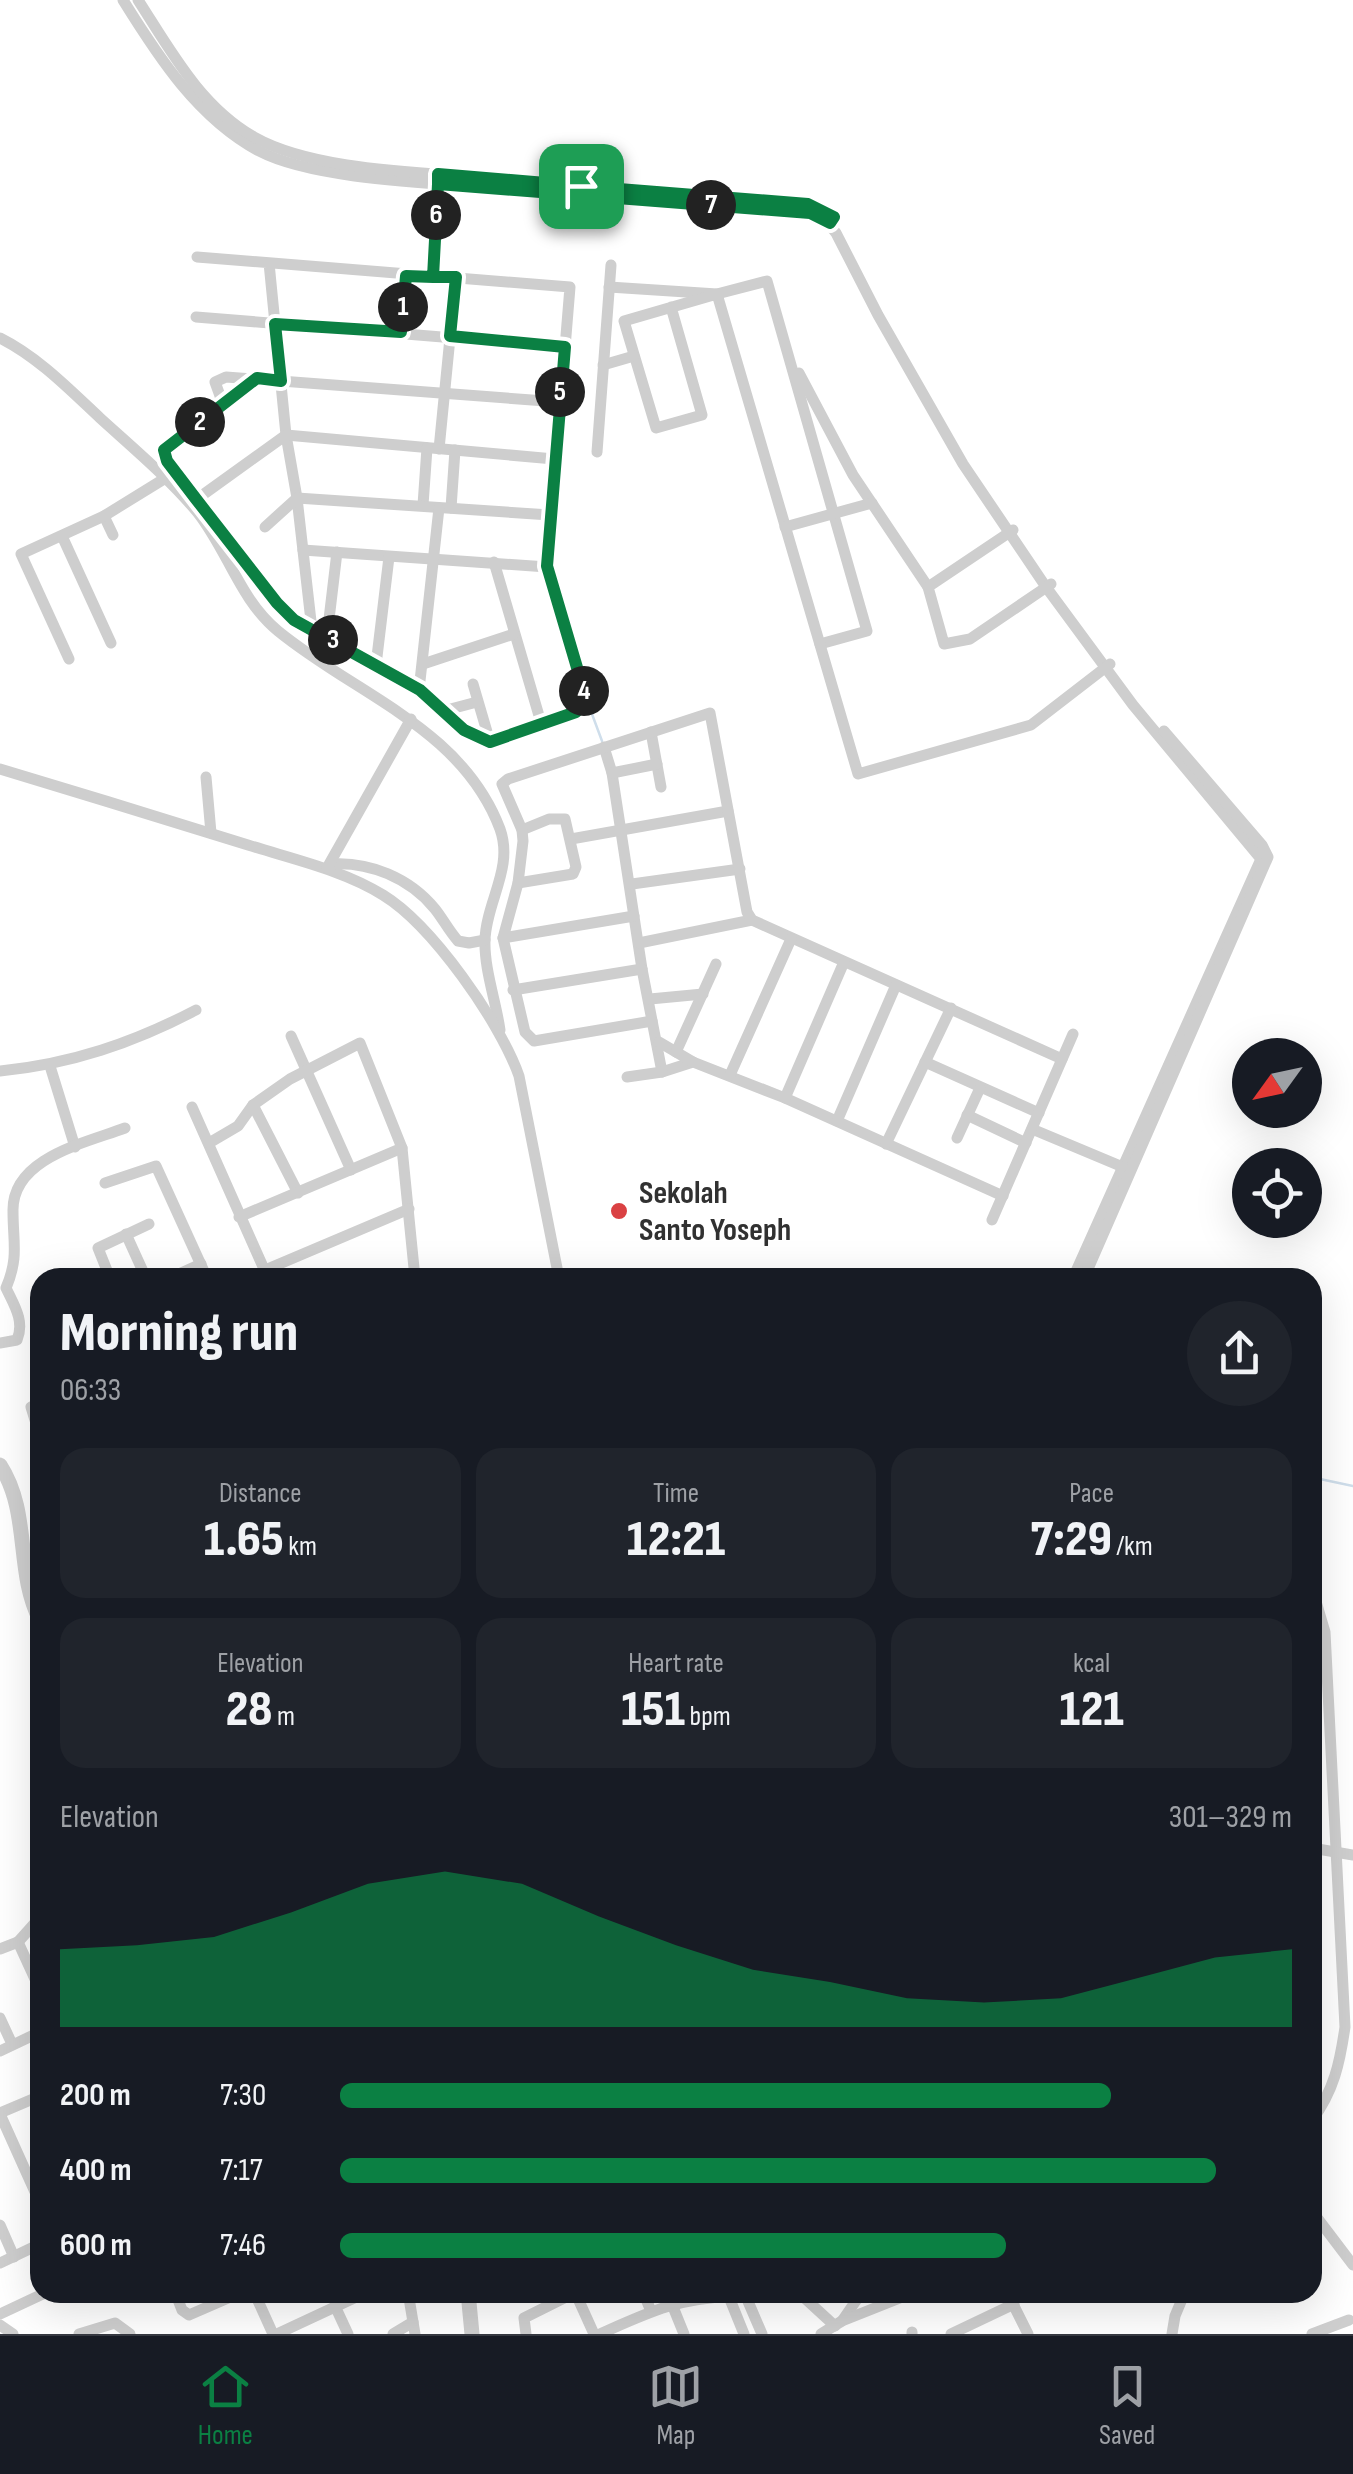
<!DOCTYPE html>
<html lang="en">
<head>
<meta charset="utf-8">
<style>
  :root { --surface:#171b24; --page:#20242c; --text:#f1f3f6; --muted:#9ea1a6; --line:#363941; --accent:#0b8043 }
  body { margin:0; font-family:"Sofia Sans Condensed",sans-serif; background:var(--page); color:var(--text); height:100vh; display:flex; flex-direction:column; font-size:38px; white-space:nowrap }
  * { box-sizing:border-box; margin:0 }
  p { font-size:32px; color:var(--muted) }
  .icon { flex:none; width:55px; height:55px; fill:none; stroke:currentColor; stroke-width:2; stroke-linecap:round; stroke-linejoin:round }
  .map { position:relative; flex:1; overflow:hidden }
  .side { position:absolute; left:30px; top:1268px; width:1292px; height:1035px; display:flex; flex-direction:column; background:var(--surface); border-radius:30px; box-shadow:0 10px 40px #0002 }
  .side>* { flex:none }
  .needle { width:65px; rotate:237deg }
  .tools { position:absolute; left:1232px; top:1038px; display:grid; gap:20px }
  .tools a { display:grid; place-items:center; width:90px; height:90px; border-radius:50%; background:var(--surface); box-shadow:0 10px 40px #0002; font-size:50px }
  .pin { position:absolute; display:grid; place-items:center; width:85px; height:85px; color:#fff; margin:-42px; border-radius:20px; box-shadow:0 5px 15px #0006 }
  .km { position:absolute; width:50px; height:50px; margin:-25px; border-radius:50%; background:#222; color:#fff; font-size:28px; line-height:50px; text-align:center }
  .round { display:grid; place-items:center; flex:none; width:105px; height:105px; border-radius:52px; background:var(--page) }
  .summary { display:flex; align-items:center; justify-content:space-between; height:170px; padding:0 30px }
  h1 { font-size:55px; font-weight:800; line-height:75px }
  .figures { display:grid; grid-template-columns:repeat(3,1fr); gap:15px; height:170px; padding:10px 30px }
  .figures div { display:grid; align-content:center; border-radius:25px; background:var(--page); text-align:center }
  .figures b { font-size:50px; font-weight:800 }
  .figures small { font-size:28px; font-weight:400 }
  .figures p { font-size:28px }
  .chart { height:280px; padding:20px 30px }
  .chart p { display:flex; justify-content:space-between }
  .chart svg { width:100%; height:180px; margin-top:10px; fill:var(--accent); opacity:.7 }
  ul { padding:0 30px; list-style:none; font-size:32px }
  li { display:grid; grid-template-columns:160px 120px 1fr; align-items:center; height:75px }
  li i { height:25px; border-radius:12px; background:var(--accent) }
  .dock { display:flex; justify-content:space-around; align-items:center; height:140px; border-top:2px solid var(--line); background:var(--surface); font-size:28px; color:var(--muted) }
  .dock a { display:grid; justify-items:center; gap:5px }
  .dock .selected { color:var(--accent) }
  .map>svg:first-child { display:block }
  .lines { fill:none; stroke-linecap:round; stroke-linejoin:round }
  .stream { stroke:#cfdeeb; stroke-width:2.5 }
  .minor { stroke:#cecece; stroke-width:11 }
  .tertiary { stroke:#cecece; stroke-width:15 }
  .route-casing { stroke:#fff; stroke-width:20 }
  .route { stroke:#0b8043; stroke-width:12 }
  .poi-dot { fill:#da4143; stroke:#fff; stroke-width:4 }
  .labels { text-anchor:middle; dominant-baseline:central; stroke-width:10; stroke-linejoin:round; paint-order:stroke }
  .poi-label { font-size:32px; font-weight:bold; fill:#313131; stroke:#fff; text-anchor:start }
</style>
</head>
<body>
<div class="map">
<svg width="1353" height="2334" viewBox="0 0 1353 2334">
  <rect width="100%" height="100%" fill="#fff"/>
  <g class="lines">
    <g class="stream">
      <path d="M589,706L602,741"/>
      <path d="M1312,1433L1318,1437L1320,1479L1353,1486"/>
    </g>
    <g class="minor">
      <path d="M123,0C159,58 198,118 259,151C314,180 434,183 499,188C603,196 706,205 810,213L823,217L836,233L878,315L963,464L1046,587L1133,705L1261,859L1073,1278"/>
      <path d="M138,0C171,51 200,106 254,137C314,171 422,172 491,178C597,187 703,197 809,204L829,213"/>
      <path d="M197,257L570,287L547,567L586,698L576,713L490,742L464,731L419,690L312,630L297,498L286,435L269,263"/>
      <path d="M433,277L438,178"/>
      <path d="M609,287L717,294L767,281L867,631L820,644"/>
      <path d="M671,307L702,415L656,428L624,321L717,294L858,774L1031,725L1110,664"/>
      <path d="M196,317L565,347"/>
      <path d="M401,332L406,276"/>
      <path d="M0,338C38,357 69,389 100,418C133,448 169,478 198,513C228,551 240,600 278,631C356,695 462,728 500,829C514,868 486,902 485,940C484,969 496,1001 500,1030"/>
      <path d="M603,365L634,356"/>
      <path d="M799,373L853,475L928,587"/>
      <path d="M257,378L171,443L164,455L277,603L294,620L312,630"/>
      <path d="M223,404L215,382L226,377L559,402"/>
      <path d="M439,449L456,277"/>
      <path d="M597,452L611,265"/>
      <path d="M197,499L286,435L554,459"/>
      <path d="M423,505L427,448"/>
      <path d="M451,508L455,450"/>
      <path d="M104,516L113,535"/>
      <path d="M265,527L297,498L550,515"/>
      <path d="M785,527L872,503"/>
      <path d="M1013,530L928,587L944,644L970,639L1051,584"/>
      <path d="M62,536L111,643"/>
      <path d="M303,550L547,567"/>
      <path d="M494,562L542,726"/>
      <path d="M327,636L337,552"/>
      <path d="M69,659L21,554L104,516L164,479"/>
      <path d="M423,664L514,634"/>
      <path d="M376,665L389,557"/>
      <path d="M473,684L490,742"/>
      <path d="M419,690L439,508"/>
      <path d="M443,711L477,702"/>
      <path d="M651,732L661,787"/>
      <path d="M604,747L612,773L642,969L662,1072L693,1062"/>
      <path d="M0,769C83,794 165,819 248,845C292,859 343,870 383,895C432,925 500,1022 519,1076L559,1278"/>
      <path d="M612,773L657,764"/>
      <path d="M206,777L211,833"/>
      <path d="M571,839L728,811"/>
      <path d="M330,864C369,861 410,878 435,909C443,919 449,931 458,941L469,943L485,940"/>
      <path d="M327,868L411,719"/>
      <path d="M518,883L573,874L576,867L565,819H549L522,830"/>
      <path d="M632,884L740,869"/>
      <path d="M503,938L634,916"/>
      <path d="M639,943L752,920"/>
      <path d="M513,990L642,969"/>
      <path d="M650,999L703,994"/>
      <path d="M652,1021L534,1041L525,1032L503,938L518,883L523,841L522,830L502,784L508,779L710,713L747,912L752,920L1062,1059"/>
      <path d="M291,1036L351,1170"/>
      <path d="M659,1042L693,1062L785,1098L1003,1196"/>
      <path d="M676,1052L716,964"/>
      <path d="M925,1062L1039,1113"/>
      <path d="M50,1066L75,1147"/>
      <path d="M0,1071C71,1064 133,1043 196,1010"/>
      <path d="M730,1075L791,939"/>
      <path d="M627,1077L662,1072"/>
      <path d="M785,1098L844,962"/>
      <path d="M253,1105L298,1193"/>
      <path d="M192,1107L268,1278"/>
      <path d="M967,1115L1026,1143"/>
      <path d="M837,1121L896,985"/>
      <path d="M1032,1129L1130,1170"/>
      <path d="M957,1138L980,1088"/>
      <path d="M209,1143L238,1126L253,1105L290,1079L360,1043L402,1148L415,1278"/>
      <path d="M886,1144L951,1008"/>
      <path d="M105,1183L156,1166L207,1278"/>
      <path d="M239,1217L402,1148"/>
      <path d="M992,1220L1073,1034"/>
      <path d="M126,1234L146,1278"/>
      <path d="M265,1270L409,1209"/>
      <path d="M110,1278L98,1248L149,1224"/>
      <path d="M170,1278L201,1264"/>
      <path d="M1084,1278L1268,857L1262,845L1164,731"/>
      <path d="M0,1343L17,1340C25,1321 14,1305 6,1288C19,1257 13,1243 13,1211C12,1158 85,1143 125,1128"/>
      <path d="M40,1402L31,1407L40,1436"/>
      <path d="M1312,1588L1325,1632L1345,2027C1340,2062 1334,2091 1312,2120"/>
      <path d="M1312,1848L1353,1855"/>
      <path d="M18,1942L35,1923L40,1912"/>
      <path d="M0,1949L18,1942L40,1990"/>
      <path d="M0,2018L12,2044"/>
      <path d="M0,2051L40,2032"/>
      <path d="M0,2113L40,2096"/>
      <path d="M0,2114L40,2203"/>
      <path d="M1312,2211L1353,2265"/>
      <path d="M0,2225L14,2257"/>
      <path d="M0,2263L40,2244"/>
      <path d="M175,2292L182,2310L189,2315L242,2292"/>
      <path d="M254,2292L273,2334"/>
      <path d="M408,2292L415,2334"/>
      <path d="M575,2292L594,2334"/>
      <path d="M643,2292L651,2311"/>
      <path d="M667,2292L684,2334"/>
      <path d="M727,2292L744,2334"/>
      <path d="M744,2292L762,2334"/>
      <path d="M798,2292L835,2326"/>
      <path d="M1007,2292L1028,2334"/>
      <path d="M335,2306L348,2334"/>
      <path d="M0,2314L47,2292"/>
      <path d="M842,2321L862,2292"/>
      <path d="M0,2325L13,2334"/>
      <path d="M912,2332V2334"/>
      <path d="M79,2334L115,2323L130,2334"/>
      <path d="M277,2334L367,2292"/>
      <path d="M393,2334L413,2322"/>
      <path d="M526,2334L524,2318L576,2292"/>
      <path d="M600,2334C645,2314 680,2297 730,2297"/>
      <path d="M821,2334L842,2321L915,2292"/>
      <path d="M951,2334L1014,2304"/>
      <path d="M1172,2334L1175,2316L1185,2292"/>
      <path d="M1312,2334L1349,2320"/>
    </g>
    <g class="tertiary">
      <path d="M0,1465C31,1513 15,1571 40,1620"/>
      <path d="M468,2292L472,2334"/>
    </g>
  </g>
  <g class="lines">
    <g class="route-casing">
      <path id="route" d="M581,186L438,174V184L433,277L406,276L401,332L275,324L281,381L257,378L164,450L167,461L196,499L277,603L294,620L420,690L464,730L490,742L576,712L586,698L547,566L565,347L450,336L456,277H433L438,184L810,213L830,223L834,217L808,204L581,186"/>
    </g>
    <use href="#route" class="route"/>
  </g>
  <circle class="poi-dot" cx="619" cy="1211" r="10"/>
  <g class="labels">
    <g class="poi-label">
      <text x="639" y="1193">Sekolah<tspan x="639" dy="37">Santo Yoseph</tspan></text>
    </g>
  </g>
</svg>
<div class="tools">
<a><svg class="needle" viewBox="-14 -14 28 28"><path d="M0-13l5 13h-10z" fill="#e53935"/><path d="M0 13l5-13h-10z" fill="#9ea1a6"/></svg></a>
<a><svg class="icon" aria-label="locate" viewBox="0 0 24 24"><circle cx="12" cy="12" r="6"/><path d="M12 2v4M12 18v4M2 12h4M18 12h4"/></svg></a>
</div>
<div class="pin" style="left:581px;top:186px;background:#1e9e55"><svg class="icon" aria-label="arrive" viewBox="0 0 24 24"><path d="M6 21V4h12l-3 4 3 4H6"/></svg></div>
<b class="km" style="left:403px;top:307px">1</b>
<b class="km" style="left:200px;top:422px">2</b>
<b class="km" style="left:333px;top:640px">3</b>
<b class="km" style="left:584px;top:691px">4</b>
<b class="km" style="left:560px;top:392px">5</b>
<b class="km" style="left:436px;top:215px">6</b>
<b class="km" style="left:711px;top:205px">7</b>
<section class="side">
<div class="summary"><div><h1>Morning run</h1><p>06:33</p></div><a class="round"><svg class="icon" aria-label="share" viewBox="0 0 24 24"><path d="M12 15V3M7 8l5-5 5 5M5 13v7h14v-7"/></svg></a></div>
<div class="figures">
<div><p>Distance</p><b>1.65<small> km</small></b></div>
<div><p>Time</p><b>12:21</b></div>
<div><p>Pace</p><b>7:29<small> /km</small></b></div>
</div>
<div class="figures">
<div><p>Elevation</p><b>28<small> m</small></b></div>
<div><p>Heart rate</p><b>151<small> bpm</small></b></div>
<div><p>kcal</p><b>121</b></div>
</div>
<div class="chart"><p><span>Elevation</span>301–329 m</p>
<svg viewBox="0 0 160 44" preserveAspectRatio="none"><path d="M0 44V25L10 24L20 22L30 16L40 9L50 6L60 9L70 17L80 24L90 30L100 33L110 37L120 38L130 37L140 32L150 27L160 25V44z"/></svg>
</div>
<ul>
<li><b>200 m</b>7:30<i style="width:81%"></i></li>
<li><b>400 m</b>7:17<i style="width:92%"></i></li>
<li><b>600 m</b>7:46<i style="width:70%"></i></li>
</ul>
</section>
</div>
<nav class="dock">
<a class="selected"><svg class="icon" aria-label="home" viewBox="0 0 24 24"><path d="M3 11l9-7 9 7M6 9v11h12V9"/></svg>Home</a>
<a><svg class="icon" aria-label="map" viewBox="0 0 24 24"><path d="M3 6l6-2 6 2 6-2v14l-6 2-6-2-6 2zM9 4v14M15 6v14"/></svg>Map</a>
<a><svg class="icon" aria-label="saved" viewBox="0 0 24 24"><path d="M7 4h10v16l-5-4-5 4z"/></svg>Saved</a>
</nav>
</body>
</html>
